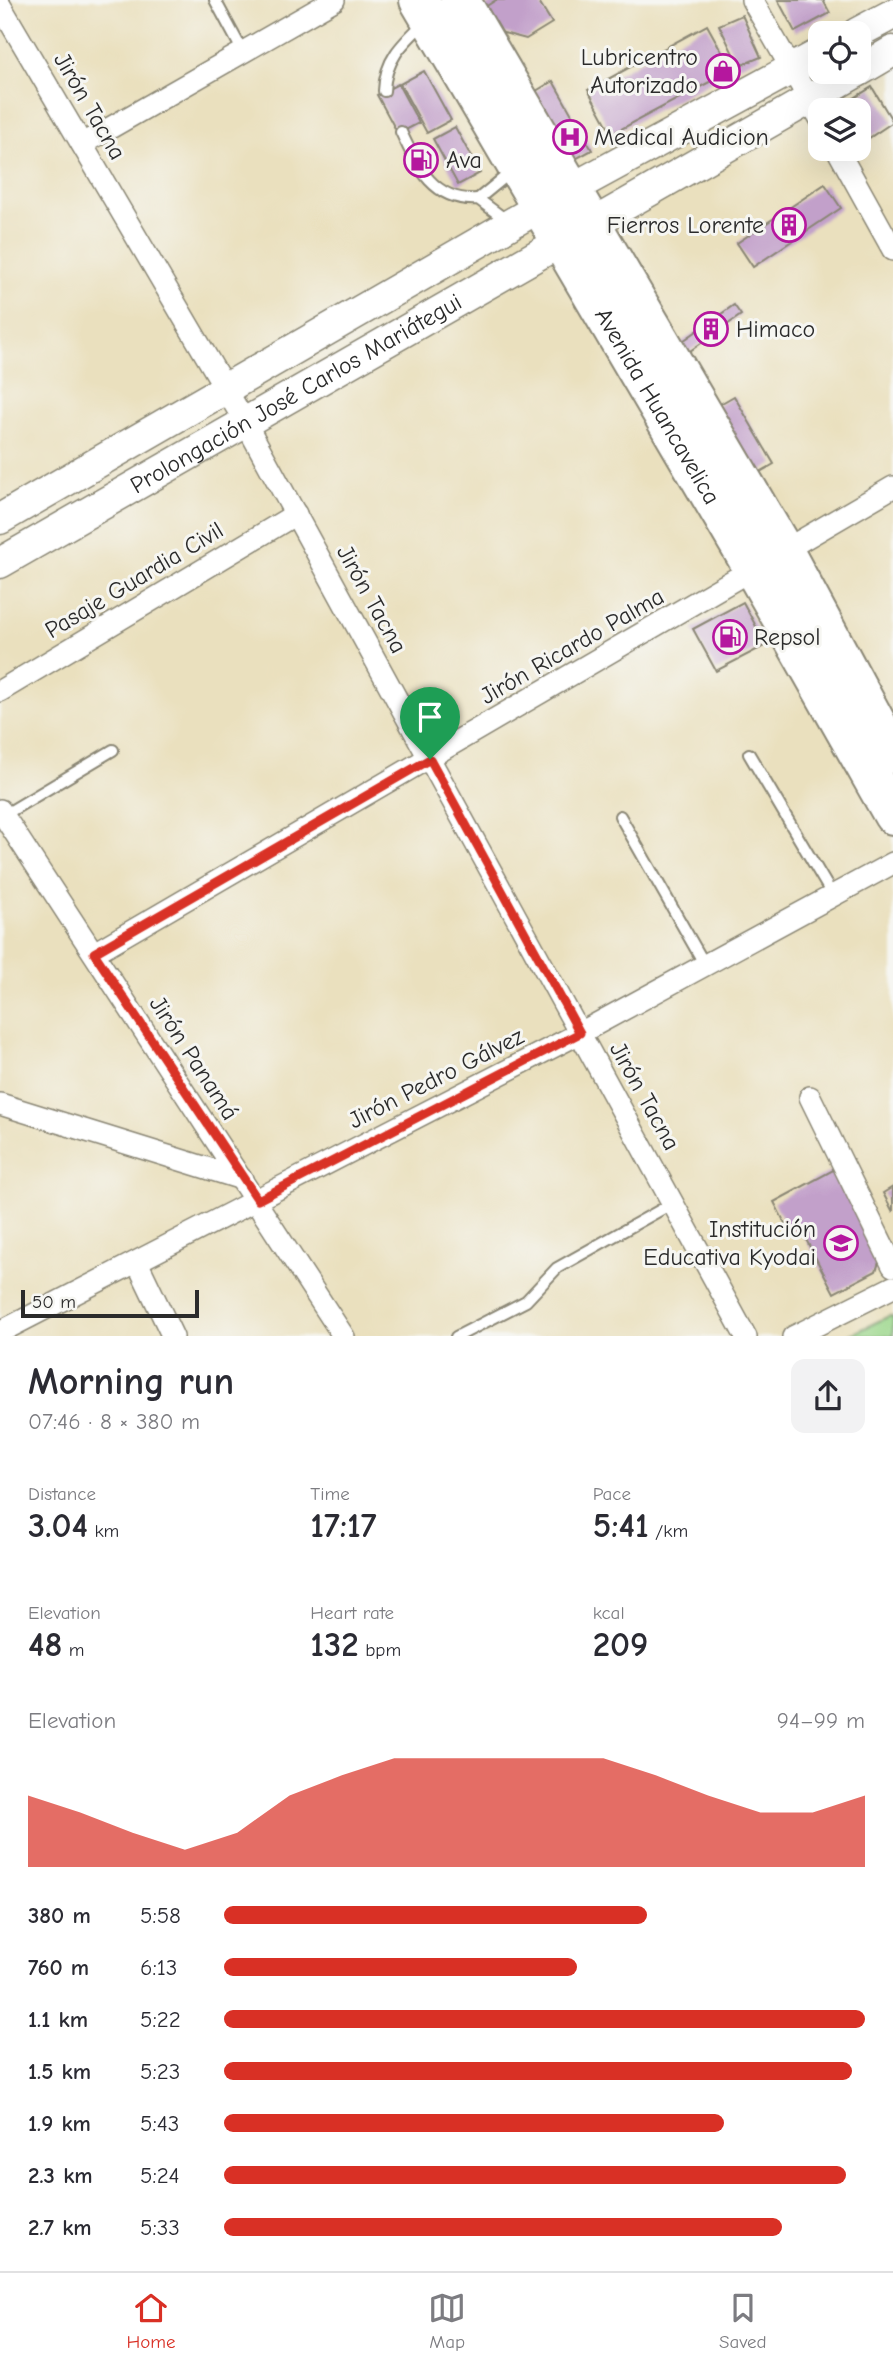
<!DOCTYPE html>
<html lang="en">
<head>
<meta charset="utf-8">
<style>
  :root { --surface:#fff; --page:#f2f2f3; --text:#2b2b33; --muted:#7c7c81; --line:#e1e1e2; --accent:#d93025 }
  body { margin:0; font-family:"Comic Neue",sans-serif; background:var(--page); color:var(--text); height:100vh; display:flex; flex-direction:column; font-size:26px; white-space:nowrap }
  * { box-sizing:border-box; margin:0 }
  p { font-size:23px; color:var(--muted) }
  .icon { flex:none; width:38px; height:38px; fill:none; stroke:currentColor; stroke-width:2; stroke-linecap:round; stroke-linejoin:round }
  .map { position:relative; height:1336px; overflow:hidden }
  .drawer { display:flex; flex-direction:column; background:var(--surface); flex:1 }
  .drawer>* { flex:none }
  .controls { position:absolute; left:808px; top:21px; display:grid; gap:14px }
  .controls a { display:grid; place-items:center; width:63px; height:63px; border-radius:14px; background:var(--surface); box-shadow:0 7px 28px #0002; font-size:35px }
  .scale { position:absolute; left:21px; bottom:18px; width:178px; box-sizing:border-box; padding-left:7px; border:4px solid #2b2b2b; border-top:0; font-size:19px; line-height:24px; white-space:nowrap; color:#2b2b2b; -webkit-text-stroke:5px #f6f6f2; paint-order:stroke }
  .pin { position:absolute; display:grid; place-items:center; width:60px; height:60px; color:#fff; margin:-72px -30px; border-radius:50% 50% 50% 0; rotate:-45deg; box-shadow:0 0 7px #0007 }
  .pin .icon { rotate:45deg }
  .round { display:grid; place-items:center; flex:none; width:74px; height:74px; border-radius:14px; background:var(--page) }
  .summary { display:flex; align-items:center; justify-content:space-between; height:119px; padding:0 28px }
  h1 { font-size:38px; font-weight:700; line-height:52px }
  .metrics { display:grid; grid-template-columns:repeat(3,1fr); gap:10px; height:119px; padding:7px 28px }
  .metrics div { display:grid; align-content:center }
  .metrics b { font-size:35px; font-weight:700 }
  .metrics small { font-size:19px; font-weight:400 }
  .metrics p { font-size:19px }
  .chart { height:196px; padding:14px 28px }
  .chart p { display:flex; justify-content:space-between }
  .chart svg { width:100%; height:126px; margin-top:7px; fill:var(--accent); opacity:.7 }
  ul { padding:0 28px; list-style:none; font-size:23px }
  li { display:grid; grid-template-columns:112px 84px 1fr; align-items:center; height:52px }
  li i { height:18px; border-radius:9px; background:var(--accent) }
  .tab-bar { display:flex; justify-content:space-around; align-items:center; height:98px; border-top:2px solid var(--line); background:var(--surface); font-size:19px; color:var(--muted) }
  .tab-bar a { display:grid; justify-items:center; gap:4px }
  .tab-bar .active { color:var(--accent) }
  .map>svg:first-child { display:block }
  .green { fill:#9bd78b; stroke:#63815b; stroke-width:2 }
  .building { fill:#c2a0ca }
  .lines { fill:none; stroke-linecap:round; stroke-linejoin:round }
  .lane-casing { stroke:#8a8674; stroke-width:14 }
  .street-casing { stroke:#8a8674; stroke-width:24 }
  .secondary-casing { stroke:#8a8674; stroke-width:33 }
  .highway-casing { stroke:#8a8674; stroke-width:42 }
  .lane { stroke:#fff; stroke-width:10 }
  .street { stroke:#fff; stroke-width:21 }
  .secondary { stroke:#fff; stroke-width:30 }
  .highway { stroke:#fff; stroke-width:38 }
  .route-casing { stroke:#fff; stroke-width:14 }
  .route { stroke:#d93025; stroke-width:9 }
  .labels { text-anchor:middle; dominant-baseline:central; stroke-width:6; stroke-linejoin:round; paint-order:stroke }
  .poi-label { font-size:24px; fill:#2b2b2b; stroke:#f6f6f2; text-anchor:start }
  .street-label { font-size:24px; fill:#2b2b2b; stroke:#f6f6f2 }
</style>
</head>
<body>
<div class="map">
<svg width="893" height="1337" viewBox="0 0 893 1337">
  <rect width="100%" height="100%" fill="#f6f6f2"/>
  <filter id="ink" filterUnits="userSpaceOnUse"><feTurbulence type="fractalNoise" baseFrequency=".0143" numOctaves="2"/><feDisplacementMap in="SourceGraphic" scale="14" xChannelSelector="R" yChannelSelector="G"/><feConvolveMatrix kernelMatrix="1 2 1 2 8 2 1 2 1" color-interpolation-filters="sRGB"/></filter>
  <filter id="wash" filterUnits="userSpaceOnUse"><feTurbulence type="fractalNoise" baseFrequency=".00686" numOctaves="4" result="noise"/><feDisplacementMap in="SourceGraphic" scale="28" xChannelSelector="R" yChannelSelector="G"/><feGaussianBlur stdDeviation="1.57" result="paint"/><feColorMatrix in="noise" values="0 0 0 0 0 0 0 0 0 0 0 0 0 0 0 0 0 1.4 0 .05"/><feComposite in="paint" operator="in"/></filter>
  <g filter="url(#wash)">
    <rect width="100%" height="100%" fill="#eae0be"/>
    <path class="green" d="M889,1316L893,1317V1336H848Z"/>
    <g id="blocks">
      <g class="building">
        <path d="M496,0H538L552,23L526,39L496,31L482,9Z"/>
        <path d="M778,0H823L830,13L795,32Z"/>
        <path d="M742,15L761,57L739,66L719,25Z"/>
        <path d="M707,25L732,70L612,134L588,90Z"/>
        <path d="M424,71L451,120L427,133L400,84Z"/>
        <path d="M553,81L592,150L570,162L531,94Z"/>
        <path d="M398,84L419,123L398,134L377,95Z"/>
        <path d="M872,87L893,122L863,142L859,136V110H843L840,107Z"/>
        <path d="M455,127L480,173L458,185L433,139Z"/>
        <path d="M825,184L841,208L753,267L737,243Z"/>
        <path d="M734,305L741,315L687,353L680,343Z"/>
        <path d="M734,396L774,464L748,479L708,411Z"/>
        <path d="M743,602L766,645L716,671L693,629Z"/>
        <path d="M835,1169L881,1256L876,1271L834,1293L799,1226L789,1231L774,1202Z"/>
        <path d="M893,1187V1212L883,1193Z"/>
      </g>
    </g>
  </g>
  <g filter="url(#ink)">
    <use href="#blocks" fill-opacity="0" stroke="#8a8674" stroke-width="2"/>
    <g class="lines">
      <g class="lane-casing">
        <g id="lane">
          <path d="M215,0L243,52"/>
          <path d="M384,91C385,59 403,43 425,22"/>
          <path d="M401,132C418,168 434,202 478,199L510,223"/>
          <path d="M478,199L511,172"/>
          <path d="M749,754L833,896"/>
          <path d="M4,815L113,750"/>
          <path d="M620,816L705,965"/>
          <path d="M456,1337L526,1301L557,1268L673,1203"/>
        </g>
      </g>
      <g class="street-casing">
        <g id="street">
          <path d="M752,0L821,120"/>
          <path d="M0,5L245,422L746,1337"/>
          <path d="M82,144L334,0"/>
          <path d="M837,149L893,250"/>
          <path d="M0,691L296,514"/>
          <path d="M0,810L344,1337"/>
          <path d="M94,953L893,487"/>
          <path d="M810,1097L893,1266"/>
          <path d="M0,1104L242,1179"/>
          <path d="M137,1262L173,1337"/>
          <path d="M0,1332L580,1033L893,863"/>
          <path d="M793,1337L893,1287"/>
        </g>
      </g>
      <g class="secondary-casing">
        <g id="secondary">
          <path d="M857,33L893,14"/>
          <path d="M859,71L893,51"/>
          <path d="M0,519L571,189L821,53"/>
          <path id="s1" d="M0,563L857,72"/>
        </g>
      </g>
      <g class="highway-casing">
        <g id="highway">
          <path id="s2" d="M419,0L754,570L893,815"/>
          <path d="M460,0L785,553L893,754"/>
        </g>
      </g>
      <use href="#lane" class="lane"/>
      <use href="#street" class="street"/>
      <use href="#secondary" class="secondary"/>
      <use href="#highway" class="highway"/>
    </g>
  </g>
  <g class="lines" filter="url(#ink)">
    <g class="route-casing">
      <path id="route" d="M430,759L580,1033L258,1200L94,953Z"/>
    </g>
    <use href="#route" class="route"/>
  </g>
  <defs>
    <g id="shop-ring" transform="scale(1.75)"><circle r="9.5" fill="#f6f6f2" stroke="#b5179e" stroke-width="1.5"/><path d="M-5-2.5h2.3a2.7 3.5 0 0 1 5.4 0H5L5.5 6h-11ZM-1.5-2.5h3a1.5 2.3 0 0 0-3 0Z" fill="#b5179e"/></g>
    <g id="hospital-ring" transform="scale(1.75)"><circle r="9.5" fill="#f6f6f2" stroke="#b5179e" stroke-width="1.5"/><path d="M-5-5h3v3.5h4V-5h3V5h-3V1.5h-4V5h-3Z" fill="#b5179e"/></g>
    <g id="fuel-ring" transform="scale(1.75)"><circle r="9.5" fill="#f6f6f2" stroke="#b5179e" stroke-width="1.5"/><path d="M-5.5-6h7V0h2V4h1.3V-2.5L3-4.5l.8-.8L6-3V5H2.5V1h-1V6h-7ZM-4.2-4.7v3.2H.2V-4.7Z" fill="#b5179e"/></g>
    <g id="building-ring" transform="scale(1.75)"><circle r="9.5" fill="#f6f6f2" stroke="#b5179e" stroke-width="1.5"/><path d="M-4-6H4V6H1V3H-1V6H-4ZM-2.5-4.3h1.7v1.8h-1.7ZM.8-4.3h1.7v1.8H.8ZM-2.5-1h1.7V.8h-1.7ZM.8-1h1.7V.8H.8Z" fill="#b5179e"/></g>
    <g id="school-ring" transform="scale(1.75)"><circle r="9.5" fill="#f6f6f2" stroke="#b5179e" stroke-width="1.5"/><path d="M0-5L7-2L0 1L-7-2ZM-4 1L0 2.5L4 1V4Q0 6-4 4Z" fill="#b5179e"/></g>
  </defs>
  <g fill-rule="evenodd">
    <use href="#shop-ring" x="723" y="71"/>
    <use href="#hospital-ring" x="570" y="137"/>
    <use href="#fuel-ring" x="421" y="160"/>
    <use href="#building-ring" x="789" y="225"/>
    <use href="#building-ring" x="711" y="329"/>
    <use href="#fuel-ring" x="730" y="637"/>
    <use href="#school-ring" x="841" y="1243"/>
  </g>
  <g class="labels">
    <g class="poi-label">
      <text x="698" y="57" text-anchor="end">Lubricentro<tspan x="698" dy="28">Autorizado</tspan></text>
      <text x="594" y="137">Medical Audicion</text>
      <text x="446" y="160">Ava</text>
      <text x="764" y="225" text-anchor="end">Fierros Lorente</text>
      <text x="736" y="329">Himaco</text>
      <text x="754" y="637">Repsol</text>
      <text x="816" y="1229" text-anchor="end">Institución<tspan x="816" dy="28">Educativa Kyodai</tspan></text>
    </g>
    <g class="street-label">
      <text transform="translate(90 106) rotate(60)">Jirón Tacna</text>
      <text stroke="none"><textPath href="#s1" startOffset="341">Prolongación José Carlos Mariátegui</textPath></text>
      <text stroke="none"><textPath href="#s2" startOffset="471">Avenida Huancavelica</textPath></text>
      <text transform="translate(134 580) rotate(-31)">Pasaje Guardia Civil</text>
      <text transform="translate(372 599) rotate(61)">Jirón Tacna</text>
      <text transform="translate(572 646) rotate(-30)">Jirón Ricardo Palma</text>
      <text transform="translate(194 1058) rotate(57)">Jirón Panamá</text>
      <text transform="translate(436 1078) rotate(-27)">Jirón Pedro Gálvez</text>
      <text transform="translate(645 1096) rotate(61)">Jirón Tacna</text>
    </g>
  </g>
</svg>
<div class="controls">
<a><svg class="icon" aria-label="locate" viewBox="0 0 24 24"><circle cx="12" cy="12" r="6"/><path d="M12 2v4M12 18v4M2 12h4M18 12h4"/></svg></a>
<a><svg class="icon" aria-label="layers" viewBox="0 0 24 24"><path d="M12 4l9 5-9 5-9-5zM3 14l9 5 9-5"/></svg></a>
</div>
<div class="scale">50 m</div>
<div class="pin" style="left:430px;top:759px;background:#1e9e55"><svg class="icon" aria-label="arrive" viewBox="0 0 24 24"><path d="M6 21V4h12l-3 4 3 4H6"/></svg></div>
</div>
<section class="drawer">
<div class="summary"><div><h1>Morning run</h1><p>07:46 · 8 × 380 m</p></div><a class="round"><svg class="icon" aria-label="share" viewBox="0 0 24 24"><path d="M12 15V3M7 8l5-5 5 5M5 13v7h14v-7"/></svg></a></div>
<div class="metrics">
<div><p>Distance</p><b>3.04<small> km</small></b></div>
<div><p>Time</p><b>17:17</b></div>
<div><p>Pace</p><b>5:41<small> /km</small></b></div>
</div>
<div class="metrics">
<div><p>Elevation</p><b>48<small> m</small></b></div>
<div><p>Heart rate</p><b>132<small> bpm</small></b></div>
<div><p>kcal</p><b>209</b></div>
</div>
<div class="chart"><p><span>Elevation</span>94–99 m</p>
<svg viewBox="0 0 160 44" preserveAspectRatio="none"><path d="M0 44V19L10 25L20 32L30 38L40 32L50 19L60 12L70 6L80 6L90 6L100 6L110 6L120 12L130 19L140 25L150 25L160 19V44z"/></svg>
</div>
<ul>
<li><b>380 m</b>5:58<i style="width:66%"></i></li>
<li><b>760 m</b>6:13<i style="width:55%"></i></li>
<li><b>1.1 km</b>5:22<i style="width:100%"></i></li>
<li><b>1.5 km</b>5:23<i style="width:98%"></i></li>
<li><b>1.9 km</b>5:43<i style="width:78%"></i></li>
<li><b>2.3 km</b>5:24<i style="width:97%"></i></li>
<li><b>2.7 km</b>5:33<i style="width:87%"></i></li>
</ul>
</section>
<nav class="tab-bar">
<a class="active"><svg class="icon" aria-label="home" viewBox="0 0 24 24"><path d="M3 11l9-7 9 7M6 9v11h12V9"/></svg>Home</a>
<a><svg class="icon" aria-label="map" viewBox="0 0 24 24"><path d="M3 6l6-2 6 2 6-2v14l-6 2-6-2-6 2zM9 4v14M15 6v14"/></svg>Map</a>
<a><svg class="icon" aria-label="saved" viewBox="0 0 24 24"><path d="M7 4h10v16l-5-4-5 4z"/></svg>Saved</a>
</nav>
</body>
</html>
